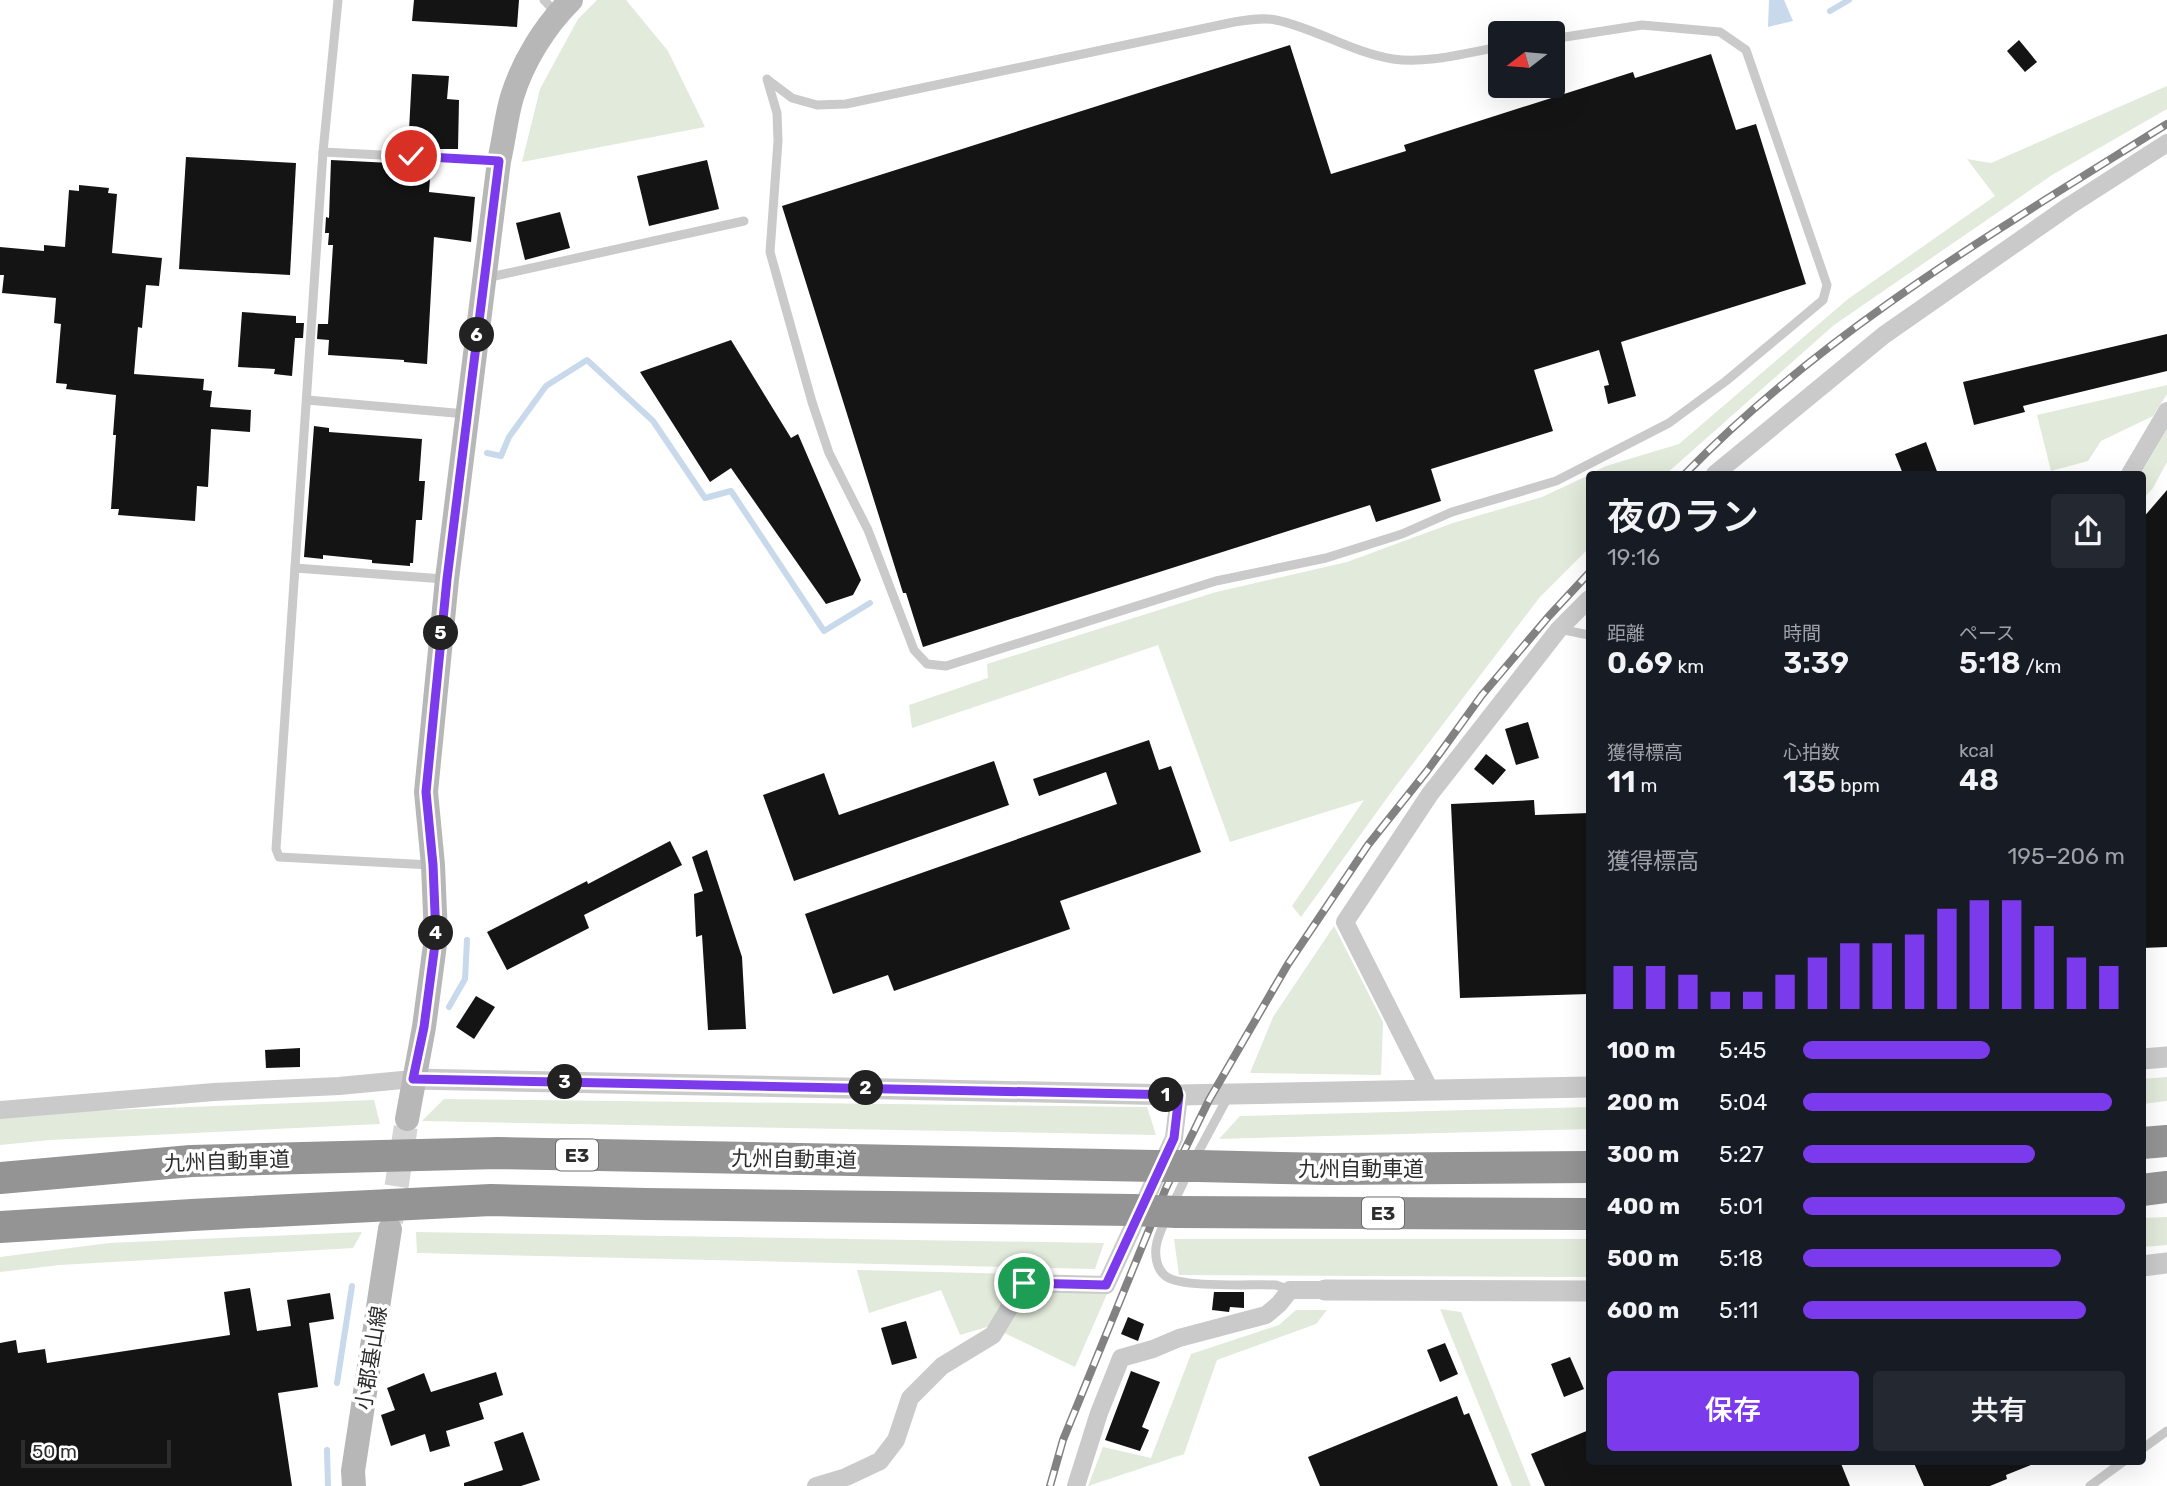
<!DOCTYPE html>
<html lang="ja">
<head>
<meta charset="utf-8">
<style>
  :root { --surface:#171b24; --page:#242831; --text:#f1f3f6; --muted:#9ea1a6; --accent:#7c3aed }
  body { margin:0; font-family:Rubik,"Noto Sans JP",sans-serif; background:var(--page); color:var(--text); height:100vh; display:flex; flex-direction:column; font-size:26px; white-space:nowrap }
  * { box-sizing:border-box; margin:0 }
  p { font-size:23px; color:var(--muted) }
  .icon { flex:none; width:38px; height:38px; fill:none; stroke:currentColor; stroke-width:2; stroke-linecap:round; stroke-linejoin:round }
  .map { position:relative; flex:1; overflow:hidden }
  .side { position:absolute; left:1586px; top:471px; width:560px; height:994px; display:flex; flex-direction:column; background:var(--surface); border-radius:7px; box-shadow:0 7px 28px #0002 }
  .side>* { flex:none }
  .needle { width:46px; rotate:254deg }
  .fabs { position:absolute; left:1488px; top:21px; display:grid; gap:14px }
  .fabs a { display:grid; place-items:center; width:77px; height:77px; border-radius:7px; background:var(--surface); box-shadow:0 7px 28px #0002; font-size:35px }
  .scale { position:absolute; left:21px; bottom:18px; width:150px; box-sizing:border-box; padding-left:7px; border:4px solid #2d2d2d; border-top:0; font-size:19px; line-height:24px; white-space:nowrap; color:#2d2d2d; -webkit-text-stroke:5px #fff; paint-order:stroke }
  .pin { position:absolute; display:grid; place-items:center; width:60px; height:60px; color:#fff; margin:-30px; border:4px solid #fff; border-radius:50%; box-shadow:0 2px 7px #0007 }
  .km { position:absolute; width:35px; height:35px; margin:-18px; border-radius:50%; background:#222; color:#fff; font-size:19px; line-height:35px; text-align:center }
  .round { display:grid; place-items:center; flex:none; width:74px; height:74px; border-radius:7px; background:var(--page) }
  .summary { display:flex; align-items:center; justify-content:space-between; height:119px; padding:0 21px }
  h1 { font-size:38px; font-weight:600; line-height:52px }
  .metrics { display:grid; grid-template-columns:repeat(3,1fr); gap:10px; height:119px; padding:7px 21px }
  .metrics div { display:grid; align-content:center }
  .metrics b { font-size:30px; font-weight:600 }
  .metrics small { font-size:19px; font-weight:400 }
  .metrics p { font-size:19px }
  .chart { height:196px; padding:14px 21px }
  .chart p { display:flex; justify-content:space-between }
  .chart svg { width:100%; height:126px; margin-top:7px; stroke:var(--accent); stroke-width:6 }
  .action { display:flex; gap:14px; margin-top:auto; padding:14px 21px }
  .action a { flex:1; height:80px; border-radius:7px; background:var(--accent); color:#fff; font-size:28px; font-weight:600; line-height:80px; text-align:center }
  .action a+a { background:var(--page); color:var(--text) }
  ul { padding:0 21px; list-style:none; font-size:23px }
  li { display:grid; grid-template-columns:112px 84px 1fr; align-items:center; height:52px }
  li i { height:18px; border-radius:9px; background:var(--accent) }
  .map>svg:first-child { display:block }
  .green { fill:#e2eadb }
  .water { fill:#c7d9ea }
  .lines { fill:none; stroke-linecap:round; stroke-linejoin:round }
  .stream { stroke:#c7d9ea; stroke-width:6 }
  .building { fill:#141414 }
  .secondary-tunnel { stroke:#d5d5d5; stroke-width:24; stroke-dasharray:24 12; stroke-linecap:butt }
  .service { stroke:#cacaca; stroke-width:9 }
  .minor { stroke:#cacaca; stroke-width:18 }
  .tertiary { stroke:#cacaca; stroke-width:21 }
  .secondary { stroke:#b7b7b7; stroke-width:24 }
  .motorway { stroke:#949494; stroke-width:32 }
  .rail-casing { stroke:#828282; stroke-width:8 }
  .rail { stroke:#fff; stroke-width:5; stroke-dasharray:16; stroke-linecap:butt }
  .motorway-bridge { stroke:#949494; stroke-width:32 }
  .route-casing { stroke:#fff; stroke-width:14 }
  .route { stroke:#7c3aed; stroke-width:9 }
  .labels { text-anchor:middle; dominant-baseline:central; stroke-width:7; stroke-linejoin:round; paint-order:stroke }
  .shield { fill:#fff; stroke:#6c6c6c; stroke-width:2 }
  .shield-label { font-size:19px; font-weight:bold; fill:#2d2d2d }
  .street-label { font-size:21px; fill:#2d2d2d; stroke:#fff }
</style>
</head>
<body>
<div class="map">
<svg width="2167" height="1486" viewBox="0 0 2167 1486">
  <rect width="100%" height="100%" fill="#fff"/>
  <g class="green">
    <path d="M597,0H626L668,51L705,127L522,162L540,89L578,19Z"/>
    <path d="M2167,86V109L2052,175L1834,325L1666,474H1590L1606,466L1679,444L1848,299L1995,196L1967,159L1991,163Z"/>
    <path d="M2167,385V394L2153,416L2101,441L2088,461L2051,471L2037,415Z"/>
    <path d="M2167,429V462L2153,488L2142,500L2141,474Z"/>
    <path d="M1589,475V548L1540,597L1392,791L1301,917L1292,906L1364,800L1230,842L1158,645L912,728L909,705L988,678L987,664L1216,592L1347,562L1453,523L1542,497Z"/>
    <path d="M1334,926L1383,1022L1381,1075L1250,1073L1273,1017Z"/>
    <path d="M2167,1077V1101L2142,1104V1079Z"/>
    <path d="M444,1099L1147,1107L1156,1135L422,1121Z"/>
    <path d="M374,1100L380,1124L50,1140L0,1145V1118L58,1112Z"/>
    <path d="M1589,1107V1129L1219,1139L1240,1116Z"/>
    <path d="M2167,1217V1245L2142,1247V1218Z"/>
    <path d="M362,1232L353,1248L60,1265L0,1272V1257L109,1243Z"/>
    <path d="M416,1232L1104,1243L1095,1269L417,1253Z"/>
    <path d="M1174,1239H1589V1277L1179,1275Z"/>
    <path d="M857,1270L1019,1274L1013,1288L1107,1294L1075,1367L990,1326L960,1335L941,1290L869,1313Z"/>
    <path d="M1440,1309L1461,1312L1531,1486H1512Z"/>
    <path d="M1296,1310H1327L1316,1324L1217,1360L1184,1454L1088,1486L1103,1447L1151,1458L1191,1354L1279,1325Z"/>
  </g>
  <path class="water" d="M1769,0H1784L1793,21L1768,27Z"/>
  <g class="lines">
    <g class="stream">
      <path d="M1830,11L1849,0"/>
      <path d="M487,453L501,456L509,437L546,386L587,360L653,421L705,498L731,491L824,631L870,603"/>
      <path d="M449,1007L465,979L467,940"/>
      <path d="M337,1383L352,1286"/>
      <path d="M327,1450L328,1486"/>
    </g>
  </g>
  <g class="building">
    <path d="M414,0H519L517,27L412,21Z"/>
    <path d="M2019,40L2037,62L2025,72L2007,51Z"/>
    <path d="M1290,45L1331,174L1406,151L1404,145L1633,72L1635,78L1711,54L1736,130L1756,124L1806,284L1621,342L1636,396L1608,404L1604,386L1609,385L1599,350L1534,370L1553,431L1431,469L1441,501L1376,522L1370,505L923,647L906,593H903L782,206Z"/>
    <path d="M412,74L449,76L447,99L459,100L458,149H408Z"/>
    <path d="M186,157L296,163L290,275L179,269Z"/>
    <path d="M331,160L431,165L429,192L475,197L471,242L434,237L427,364L404,362V360L328,355L329,340L317,339L318,324H328L333,245H328L329,233H325L326,217L329,218Z"/>
    <path d="M707,160L719,209L649,226L637,176Z"/>
    <path d="M79,185L109,188L108,193L117,194L112,253L162,258L159,286L146,285L142,328L138,327L134,374L204,379L203,390L212,391L210,407L251,410L250,432L211,429L208,487L197,486L195,521L118,515L119,509H111L116,435H113L116,395L66,389L67,384L56,383L61,324L54,323L56,298L2,293L4,275H0V247L44,251V245L65,247L69,190L79,191Z"/>
    <path d="M560,212L570,248L525,260L516,223Z"/>
    <path d="M242,312L296,316V323H304L303,338H295L292,376L274,374L275,369L238,367Z"/>
    <path d="M2167,334V371L2023,406L2025,412L1974,425L1963,382Z"/>
    <path d="M731,340L791,438L798,434L861,580L853,595L826,604L731,468L710,482L640,372Z"/>
    <path d="M314,426L329,428V432L422,439L419,481H425L422,520H416L413,563H410V566L372,563V560L363,559L323,555V559L304,557Z"/>
    <path d="M1926,442L1938,474H1903L1895,454Z"/>
    <path d="M2167,490V947L2142,948V519Z"/>
    <path d="M1528,722L1539,758L1516,765L1505,729Z"/>
    <path d="M1149,740L1159,770L1171,766L1201,852L1060,901L1070,929L894,991L888,975L833,994L805,914L1117,804L1106,772L1039,796L1033,779Z"/>
    <path d="M1486,754L1506,770L1493,785L1474,769Z"/>
    <path d="M994,761L1009,805L794,881L763,795L824,773L839,815Z"/>
    <path d="M1534,800L1535,815L1589,813V994L1460,998L1451,804Z"/>
    <path d="M670,841L682,865L584,915L589,928L507,970L487,932L587,881L588,884Z"/>
    <path d="M707,850L742,957L746,1029L708,1030L702,935L696,937L694,894L703,891L692,857Z"/>
    <path d="M476,996L495,1007L474,1039L456,1027Z"/>
    <path d="M300,1048V1067L266,1068L265,1050Z"/>
    <path d="M250,1288L257,1331L291,1326L287,1300L330,1293L334,1319L309,1323L318,1387L278,1393L292,1486H0V1343L16,1340L18,1353L45,1349L47,1363L230,1335L224,1292Z"/>
    <path d="M1214,1292H1244V1308L1230,1307L1229,1312L1212,1310Z"/>
    <path d="M1128,1317L1144,1324L1138,1341L1121,1334Z"/>
    <path d="M906,1321L917,1358L892,1365L881,1328Z"/>
    <path d="M1445,1343L1458,1374L1440,1382L1427,1350Z"/>
    <path d="M1570,1357L1584,1389L1564,1397L1551,1364Z"/>
    <path d="M1131,1371L1160,1382L1142,1427L1149,1430L1140,1451L1105,1440Z"/>
    <path d="M496,1372L503,1395L479,1403L484,1419L446,1431L450,1446L430,1452L425,1434L391,1446L381,1415L395,1410L387,1388L424,1373L431,1392Z"/>
    <path d="M1457,1396L1464,1415L1469,1413L1498,1486H1320L1308,1457Z"/>
    <path d="M1589,1430V1461H1840L1850,1486H1545L1531,1454Z"/>
    <path d="M523,1432L540,1480L521,1486H464V1483L503,1470L494,1442Z"/>
    <path d="M1913,1461H2038V1462L2006,1475L2007,1479L1990,1486H1924Z"/>
  </g>
  <g class="lines">
    <path class="secondary-tunnel" d="M391,1222L407,1119"/>
    <g class="service">
      <path d="M338,0L323,152L276,849L279,857L431,865"/>
      <path d="M544,0L557,14"/>
      <path d="M767,79L777,113L778,141L770,252L812,402L829,453L868,530L914,650L927,664L946,666L1216,581L1326,558L1402,534L1452,512L1556,481L1669,423L1726,381L1823,300L1827,285L1746,50L1720,32L1642,25L1552,39"/>
      <path d="M768,80L792,98L817,105L846,104L1234,22C1247,20 1263,17 1276,20C1315,28 1353,53 1393,59C1428,64 1465,53 1500,47"/>
      <path d="M323,152L496,161"/>
      <path d="M486,278L744,221"/>
      <path d="M307,400L466,414"/>
      <path d="M295,568L444,579"/>
      <path d="M1559,629L1589,635"/>
      <path d="M1194,1160L1229,1095"/>
      <path d="M1188,1172C1179,1194 1163,1220 1157,1242C1154,1254 1156,1270 1167,1277C1184,1288 1253,1284 1276,1285L1290,1290"/>
      <path d="M2142,1449L2167,1431"/>
      <path d="M2090,1486L2124,1461"/>
    </g>
    <g class="minor">
      <path d="M1715,474L1884,335L2069,206L2167,143"/>
      <path d="M2130,474L2167,411"/>
      <path d="M1430,1090L1345,922L1430,794L1559,629L1589,599"/>
      <path d="M0,1110L214,1092L339,1086L413,1079"/>
      <path d="M816,1486L846,1477L880,1461L896,1440L910,1398L942,1366L993,1335L1024,1283L1106,1285L1174,1138L1179,1095"/>
      <path d="M1076,1486L1099,1413L1121,1358L1153,1349L1179,1338L1266,1315L1279,1304L1290,1290H1325"/>
    </g>
    <g class="tertiary">
      <path d="M2142,1059L2167,1057"/>
      <path d="M413,1079L1179,1095L1589,1087"/>
      <path d="M2142,1266L2167,1263"/>
      <path d="M1325,1290L1589,1291"/>
    </g>
    <g class="secondary">
      <path d="M407,1119L424,1027L436,937L433,865L426,792L447,579L499,161C504,140 506,117 512,97C523,61 545,26 571,0"/>
      <path d="M354,1486L353,1471L390,1229"/>
    </g>
    <g class="motorway">
      <path d="M2142,1143L2167,1141"/>
      <path d="M1198,1166L1329,1169L1589,1167"/>
      <path d="M0,1178L191,1161L498,1153L1155,1166"/>
      <path d="M2142,1190L2167,1187"/>
      <path d="M1177,1212L1589,1214"/>
      <path d="M0,1227L192,1215L491,1200L646,1204L1132,1210"/>
    </g>
    <g class="rail-casing">
      <g id="rail">
        <path d="M1685,474C1824,331 1999,229 2167,124"/>
        <path d="M1050,1486L1063,1440L1166,1188L1209,1100L1288,964L1368,845L1427,771L1482,695L1549,616L1589,573"/>
      </g>
    </g>
    <use href="#rail" class="rail"/>
    <g class="motorway-bridge">
      <path d="M1155,1166H1198"/>
      <path d="M1132,1210L1177,1212"/>
    </g>
  </g>
  <g class="lines">
    <g class="route-casing">
      <path id="route" d="M411,156L499,161L447,579L426,792L433,865L436,937L424,1027L413,1079L1179,1095L1174,1138L1106,1285L1024,1283"/>
    </g>
    <use href="#route" class="route"/>
  </g>
  <g class="labels">
    <g class="shield">
      <rect x="556" y="1139.5" width="42" height="31" rx="5"/>
      <rect x="1362" y="1197.5" width="42" height="31" rx="5"/>
    </g>
    <g class="shield-label">
      <text x="577" y="1155">E3</text>
      <text x="1383" y="1213">E3</text>
    </g>
    <g class="street-label">
      <text transform="translate(794 1159) rotate(1)">九州自動車道</text>
      <text transform="translate(227 1161) rotate(-2)">九州自動車道</text>
      <text x="1361" y="1168">九州自動車道</text>
      <text transform="translate(371 1358) rotate(-81)">小郡基山線</text>
    </g>
  </g>
</svg>
<div class="fabs">
<a><svg class="needle" viewBox="-14 -14 28 28"><path d="M0-13l5 13h-10z" fill="#e53935"/><path d="M0 13l5-13h-10z" fill="#9ea1a6"/></svg></a>
</div>
<div class="scale">50 m</div>
<div class="pin" style="left:1024px;top:1283px;background:#1e9e55"><svg class="icon" aria-label="arrive" viewBox="0 0 24 24"><path d="M6 21V4h12l-3 4 3 4H6"/></svg></div>
<div class="pin" style="left:411px;top:156px;background:#d93025"><svg class="icon" aria-label="check" viewBox="0 0 24 24"><path d="M5 12l5 5 9-10"/></svg></div>
<b class="km" style="left:1166px;top:1095px">1</b>
<b class="km" style="left:866px;top:1088px">2</b>
<b class="km" style="left:565px;top:1082px">3</b>
<b class="km" style="left:436px;top:933px">4</b>
<b class="km" style="left:441px;top:633px">5</b>
<b class="km" style="left:477px;top:335px">6</b>
<section class="side">
<div class="summary"><div><h1>夜のラン</h1><p>19:16</p></div><a class="round"><svg class="icon" aria-label="share" viewBox="0 0 24 24"><path d="M12 15V3M7 8l5-5 5 5M5 13v7h14v-7"/></svg></a></div>
<div class="metrics">
<div><p>距離</p><b>0.69<small> km</small></b></div>
<div><p>時間</p><b>3:39</b></div>
<div><p>ペース</p><b>5:18<small> /km</small></b></div>
</div>
<div class="metrics">
<div><p>獲得標高</p><b>11<small> m</small></b></div>
<div><p>心拍数</p><b>135<small> bpm</small></b></div>
<div><p>kcal</p><b>48</b></div>
</div>
<div class="chart"><p><span>獲得標高</span>195–206 m</p>
<svg viewBox="0 0 160 44" preserveAspectRatio="none"><path d="M5 44V29M15 44V29M25 44V32M35 44V38M45 44V38M55 44V32M65 44V26M75 44V21M85 44V21M95 44V18M105 44V9M115 44V6M125 44V6M135 44V15M145 44V26M155 44V29"/></svg>
</div>
<ul>
<li><b>100 m</b>5:45<i style="width:58%"></i></li>
<li><b>200 m</b>5:04<i style="width:96%"></i></li>
<li><b>300 m</b>5:27<i style="width:72%"></i></li>
<li><b>400 m</b>5:01<i style="width:100%"></i></li>
<li><b>500 m</b>5:18<i style="width:80%"></i></li>
<li><b>600 m</b>5:11<i style="width:88%"></i></li>
</ul>
<div class="action"><a>保存</a><a>共有</a></div>
</section>
</div>
</body>
</html>
